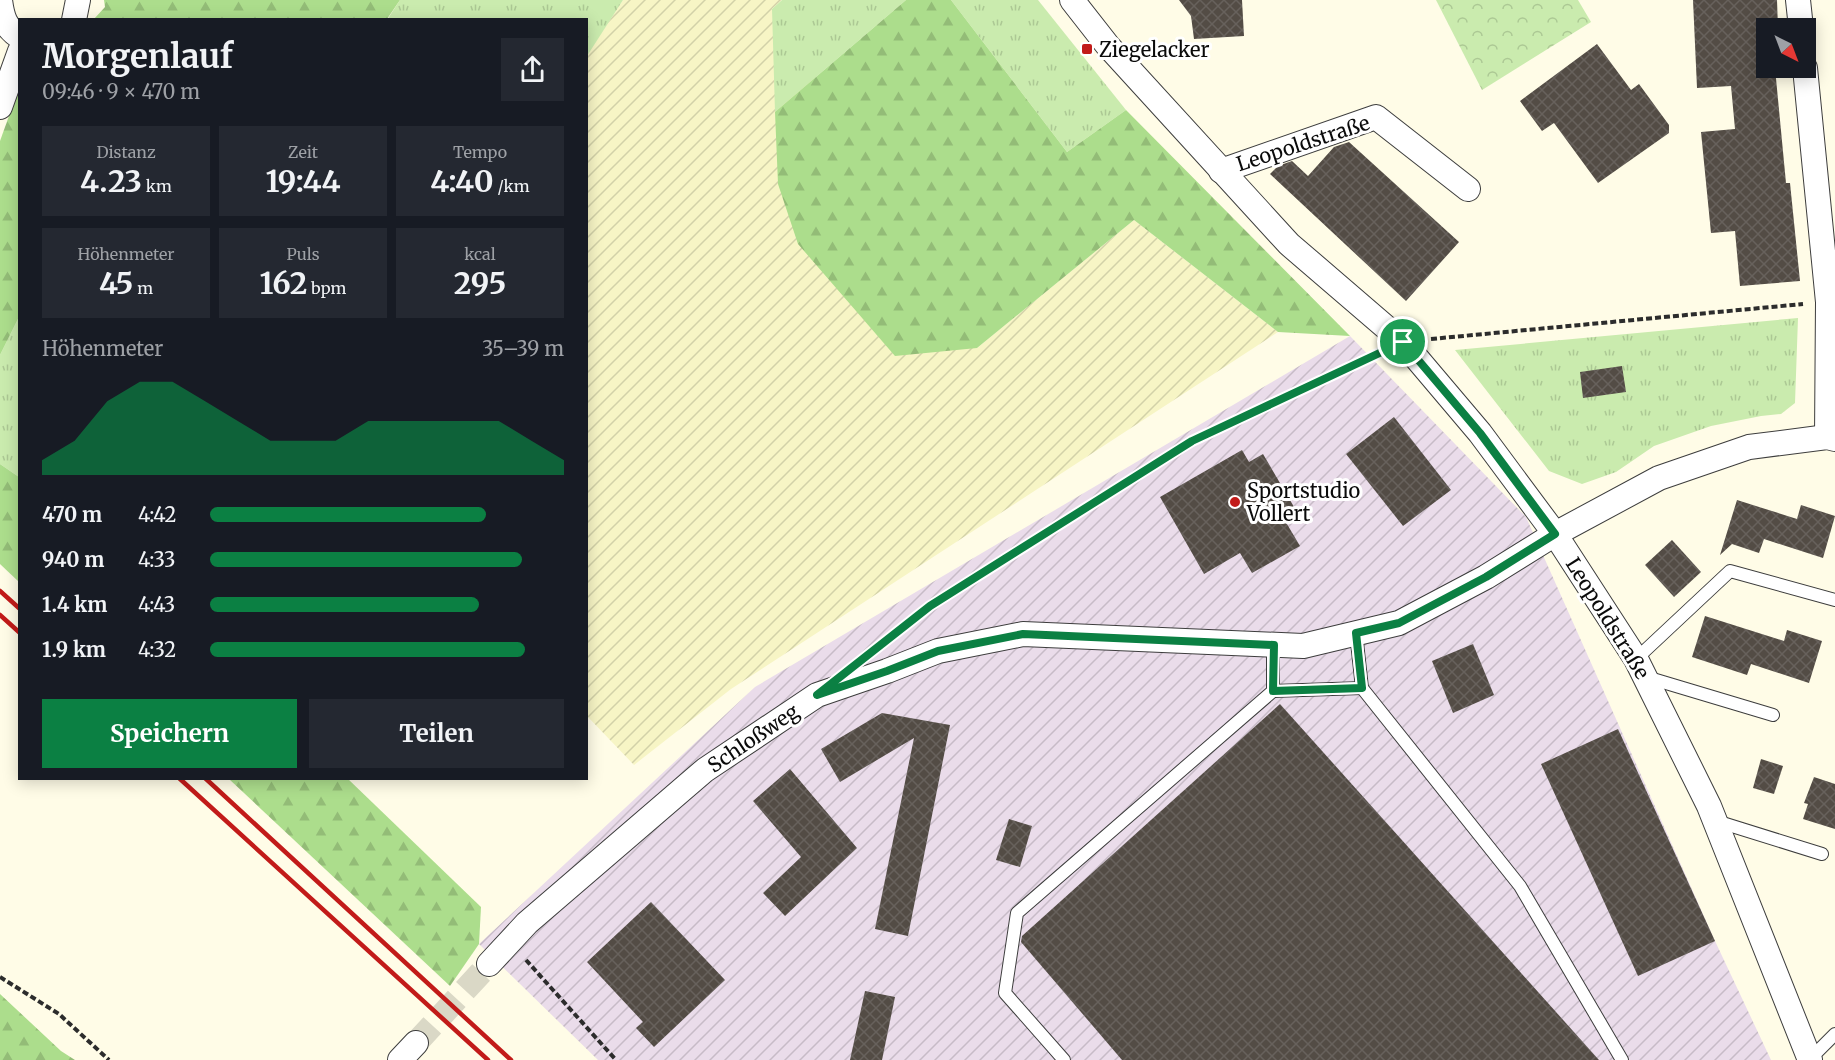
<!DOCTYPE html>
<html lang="de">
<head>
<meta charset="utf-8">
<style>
  :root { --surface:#171b24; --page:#242831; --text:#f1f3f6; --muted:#9ea1a6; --accent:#0b8043 }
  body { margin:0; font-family:Merriweather,serif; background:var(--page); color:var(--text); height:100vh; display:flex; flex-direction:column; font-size:22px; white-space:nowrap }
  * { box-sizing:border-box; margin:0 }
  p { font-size:20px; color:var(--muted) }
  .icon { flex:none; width:33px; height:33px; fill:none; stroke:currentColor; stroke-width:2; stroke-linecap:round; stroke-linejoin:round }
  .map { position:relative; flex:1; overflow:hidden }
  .panel { position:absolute; left:18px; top:18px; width:570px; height:762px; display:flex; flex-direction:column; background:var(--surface); border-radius:0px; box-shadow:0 3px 15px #0003 }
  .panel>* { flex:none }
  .needle { width:39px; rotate:138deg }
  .controls { position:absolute; left:1756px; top:18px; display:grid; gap:12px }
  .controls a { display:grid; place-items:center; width:60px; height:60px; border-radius:0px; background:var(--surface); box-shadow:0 3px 15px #0003; font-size:30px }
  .pin { position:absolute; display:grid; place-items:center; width:51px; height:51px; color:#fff; margin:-26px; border:3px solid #fff; border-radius:50%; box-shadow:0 2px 6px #0007 }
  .round { display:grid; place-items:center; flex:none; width:63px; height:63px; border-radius:0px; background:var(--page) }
  .summary { display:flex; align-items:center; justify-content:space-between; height:102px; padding:0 24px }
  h1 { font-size:33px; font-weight:700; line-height:45px }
  .metrics { display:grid; grid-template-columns:repeat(3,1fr); gap:9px; height:102px; padding:6px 24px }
  .metrics div { display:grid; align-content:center; border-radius:0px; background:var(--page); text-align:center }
  .metrics b { font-size:30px; font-weight:700 }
  .metrics small { font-size:16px; font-weight:400 }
  .metrics p { font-size:16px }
  .chart { height:168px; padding:12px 24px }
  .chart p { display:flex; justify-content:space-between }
  .chart svg { width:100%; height:108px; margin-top:6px; fill:var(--accent); opacity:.7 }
  .action { display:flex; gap:12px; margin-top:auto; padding:12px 24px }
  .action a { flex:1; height:69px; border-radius:0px; background:var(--accent); color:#fff; font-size:24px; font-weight:700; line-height:69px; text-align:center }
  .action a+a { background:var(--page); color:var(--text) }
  ul { padding:0 24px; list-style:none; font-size:20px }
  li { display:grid; grid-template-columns:96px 72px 1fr; align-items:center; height:45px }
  li i { height:15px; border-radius:8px; background:var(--accent) }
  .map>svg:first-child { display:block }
  .industrial { fill:url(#industrial-furrows) }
  .farmland { fill:url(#farmland-furrows) }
  .grass { fill:url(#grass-tufts) }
  .forest { fill:url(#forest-firs) }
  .park { fill:url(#park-crowns) }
  .building { fill:url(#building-cross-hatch) }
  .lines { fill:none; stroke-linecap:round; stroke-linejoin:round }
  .minor-tunnel { stroke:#dad8c6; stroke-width:24; stroke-dasharray:24 12; stroke-linecap:butt }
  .service-casing { stroke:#3d3d3d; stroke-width:14 }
  .minor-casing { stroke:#3d3d3d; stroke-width:26 }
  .path { stroke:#2c2c2c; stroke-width:4; stroke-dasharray:6 3; stroke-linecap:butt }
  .service { stroke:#fff; stroke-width:12 }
  .minor { stroke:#fff; stroke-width:24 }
  .rail { stroke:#c21b19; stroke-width:4.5 }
  .route-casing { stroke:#fff; stroke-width:12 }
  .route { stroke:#0b8043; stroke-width:8 }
  .poi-dot { fill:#c21b19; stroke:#fff; stroke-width:2 }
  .labels { text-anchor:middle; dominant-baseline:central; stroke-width:6; stroke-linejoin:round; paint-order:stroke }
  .poi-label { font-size:20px; fill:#0a0a0a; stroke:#fff; text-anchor:start }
  .street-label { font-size:20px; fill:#0a0a0a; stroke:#fff }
</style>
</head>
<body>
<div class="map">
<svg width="1835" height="1060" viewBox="0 0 1835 1060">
  <defs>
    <pattern id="industrial-furrows" width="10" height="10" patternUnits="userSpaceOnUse" patternTransform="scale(1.5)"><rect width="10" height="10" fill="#eadcea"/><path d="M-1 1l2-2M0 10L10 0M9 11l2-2" fill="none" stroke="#c7bbc7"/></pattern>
    <pattern id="farmland-furrows" width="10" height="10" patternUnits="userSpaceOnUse" patternTransform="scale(1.5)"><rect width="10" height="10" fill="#f7f5c5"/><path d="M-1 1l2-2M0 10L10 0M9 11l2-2" fill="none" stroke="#d2d1a8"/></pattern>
    <pattern id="grass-tufts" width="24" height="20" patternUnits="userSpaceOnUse" patternTransform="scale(1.5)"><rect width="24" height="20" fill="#caebae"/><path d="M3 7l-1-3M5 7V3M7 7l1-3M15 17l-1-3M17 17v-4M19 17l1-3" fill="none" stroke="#acc894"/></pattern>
    <pattern id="forest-firs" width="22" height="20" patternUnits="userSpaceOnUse" patternTransform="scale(1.5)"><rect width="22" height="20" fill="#acdd8c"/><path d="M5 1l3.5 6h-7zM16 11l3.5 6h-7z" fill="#93bc77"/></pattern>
    <pattern id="park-crowns" width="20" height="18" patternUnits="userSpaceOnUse" patternTransform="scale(1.5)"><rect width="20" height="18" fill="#caebae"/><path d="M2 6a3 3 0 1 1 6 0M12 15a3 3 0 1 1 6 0" fill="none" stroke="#acc894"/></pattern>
    <pattern id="building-cross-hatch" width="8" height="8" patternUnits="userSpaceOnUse" patternTransform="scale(1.5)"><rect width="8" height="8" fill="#534c45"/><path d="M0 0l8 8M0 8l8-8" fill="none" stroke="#67615c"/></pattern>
  </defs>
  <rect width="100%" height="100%" fill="#fffce7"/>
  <path class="industrial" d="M1350,336L1526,517L1715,941L1771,1060H598L479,944L755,687Z"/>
  <path class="farmland" d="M623,0H782L772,9L977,348L1134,220L1278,332L731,689L634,765L587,716L586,56Z"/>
  <g class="grass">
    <path d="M400,0H623L587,56L586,20H387Z"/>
    <path d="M782,0H906L775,112L772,9Z"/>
    <path d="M951,0H1038L1126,110L1067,152Z"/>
    <path d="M19,317V477L0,464V355Z"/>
    <path d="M1798,318L1795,403L1781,414L1761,416L1711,426L1654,446L1616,472L1582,484L1549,471L1455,350Z"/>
  </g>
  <g class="forest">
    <path d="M104,0H400L387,19H94L105,7Z"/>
    <path d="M906,0H951L1067,152L1126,110L1350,336L1278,332L1134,220L977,348L895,356L798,244L778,184L775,112Z"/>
    <path d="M19,88V317L0,355V141Z"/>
    <path d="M0,464L19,477V582L0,564Z"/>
    <path d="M229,779H348L481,907L479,944L450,986Z"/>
    <path d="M0,994L61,1051L75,1060H0Z"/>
  </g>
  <path class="park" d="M1436,0H1578L1591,22L1482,90Z"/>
  <g class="building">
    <path d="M1179,0H1242L1244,36L1194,39L1191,16Z"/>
    <path d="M1693,0H1777L1778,28H1767V68H1775L1786,183H1790L1800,281L1740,286L1735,231L1711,233L1701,132L1735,129L1731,86L1697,88Z"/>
    <path d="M1597,44L1631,90L1639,84L1669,125V133L1598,183L1554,123L1542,131L1520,101Z"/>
    <path d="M1349,142L1459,242L1406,301L1270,174L1278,166L1292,161L1308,176L1334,147Z"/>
    <path d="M1622,366L1626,392L1583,398L1580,372Z"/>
    <path d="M1394,417L1451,490L1403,526L1346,454Z"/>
    <path d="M1242,450L1249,462L1263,454L1297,512L1284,519L1300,546L1252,573L1240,553L1204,574L1160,497Z"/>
    <path d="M1737,500L1797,519L1801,505L1835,516L1823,558L1764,539L1759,553L1732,544L1720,555Z"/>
    <path d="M1672,540L1701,572L1674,597L1645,565Z"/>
    <path d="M1705,616L1784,641L1787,630L1822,641L1809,683L1751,664L1747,675L1692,657Z"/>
    <path d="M1473,644L1494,695L1453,713L1432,661Z"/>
    <path d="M1280,704L1599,1060H1122L1021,942L1022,936Z"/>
    <path d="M882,713L950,725L908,936L875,929L914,738L840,782L821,749Z"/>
    <path d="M1618,729L1715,941L1638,976L1541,764Z"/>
    <path d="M1761,759L1783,766L1774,794L1753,788Z"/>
    <path d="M790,769L857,848L785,916L763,893L801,857L753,801Z"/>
    <path d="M1814,777L1835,784V829L1803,819L1808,804L1804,803Z"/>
    <path d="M1009,819L1032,826L1020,867L996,860Z"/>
    <path d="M651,902L725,980L654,1047L636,1028L643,1022L587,962Z"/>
    <path d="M865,991L895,997L882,1060H850Z"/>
  </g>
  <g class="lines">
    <path class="minor-tunnel" d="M416,1043L489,964"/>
    <g class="service-casing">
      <g id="service">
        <path d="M1356,633L1362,688L1520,886L1622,1060"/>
        <path d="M1636,659L1730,571L1835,600"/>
        <path d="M1646,677L1773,715"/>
        <path d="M1273,691L1362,688"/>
        <path d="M1716,821L1822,854"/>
        <path d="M1064,1060L1005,993L1017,913L1273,691V645"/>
        <path d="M1809,1060L1835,1034"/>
      </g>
    </g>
    <g class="minor-casing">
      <g id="minor">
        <path d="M0,0C2,16 5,28 20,37"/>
        <path d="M1072,0L1108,46L1289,244L1403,342L1480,433L1555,534L1636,659L1709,806L1810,1060"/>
        <path d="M1798,0L1801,28"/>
        <path d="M74,20L78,0"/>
        <path d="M1805,68L1828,302L1827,437"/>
        <path d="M0,107L20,51"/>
        <path d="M1221,171L1376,117L1468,189"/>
        <path d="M489,964L527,923L705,770L817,695L887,671L938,651L1023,634L1303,646L1399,623L1486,577L1555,534L1659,478L1749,447L1827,437L1835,439"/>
        <path d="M400,1060L416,1043"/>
      </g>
    </g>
    <g class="path">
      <path d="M1431,339L1803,304"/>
      <path d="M879,646L930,606L1192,441L1379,353"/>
      <path d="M526,960L616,1060"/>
      <path d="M0,977L59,1014L109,1060"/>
    </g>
    <use href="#service" class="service"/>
    <use href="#minor" class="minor"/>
    <g class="rail">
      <path d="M0,591L20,609"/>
      <path d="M0,615L20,633"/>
      <path d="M179,778L488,1060"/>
      <path d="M205,778L511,1060"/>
    </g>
  </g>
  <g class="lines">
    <g class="route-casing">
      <path id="route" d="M1403,342L1480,433L1555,534L1486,577L1399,623L1356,633L1362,688L1273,691L1274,645L1023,634L938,651L887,671L817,695L930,606L1192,441Z"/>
    </g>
    <use href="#route" class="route"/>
  </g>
  <g class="poi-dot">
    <rect x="1081" y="43" width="12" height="12" rx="3"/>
    <circle cx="1235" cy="502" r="6"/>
  </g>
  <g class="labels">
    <g class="poi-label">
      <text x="1099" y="49">Ziegelacker</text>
      <text x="1247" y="490">Sportstudio<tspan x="1247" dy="23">Vollert</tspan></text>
    </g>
    <g class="street-label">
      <text transform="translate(1303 143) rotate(-18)">Leopoldstraße</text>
      <text transform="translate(1608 618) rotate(58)">Leopoldstraße</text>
      <text transform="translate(753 738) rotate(-34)">Schloßweg</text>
    </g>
  </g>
</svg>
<div class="controls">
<a><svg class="needle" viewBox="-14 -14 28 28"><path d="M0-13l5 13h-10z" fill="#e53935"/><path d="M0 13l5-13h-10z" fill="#9ea1a6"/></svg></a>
</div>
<div class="pin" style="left:1403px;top:342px;background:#1e9e55"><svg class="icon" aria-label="arrive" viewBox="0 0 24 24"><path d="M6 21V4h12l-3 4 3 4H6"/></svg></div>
<section class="panel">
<div class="summary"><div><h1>Morgenlauf</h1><p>09:46 · 9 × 470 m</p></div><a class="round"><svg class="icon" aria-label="share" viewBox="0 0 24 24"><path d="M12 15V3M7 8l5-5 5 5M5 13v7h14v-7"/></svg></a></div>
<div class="metrics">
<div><p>Distanz</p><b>4.23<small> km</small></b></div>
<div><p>Zeit</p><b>19:44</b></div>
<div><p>Tempo</p><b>4:40<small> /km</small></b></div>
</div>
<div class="metrics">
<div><p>Höhenmeter</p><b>45<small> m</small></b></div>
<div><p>Puls</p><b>162<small> bpm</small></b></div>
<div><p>kcal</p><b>295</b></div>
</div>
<div class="chart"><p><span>Höhenmeter</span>35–39 m</p>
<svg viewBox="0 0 160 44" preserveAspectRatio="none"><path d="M0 44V38L10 30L20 14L30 6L40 6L50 14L60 22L70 30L80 30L90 30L100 22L110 22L120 22L130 22L140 22L150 30L160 38V44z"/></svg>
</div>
<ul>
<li><b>470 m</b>4:42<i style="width:78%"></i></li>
<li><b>940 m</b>4:33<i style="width:88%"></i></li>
<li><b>1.4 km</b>4:43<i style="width:76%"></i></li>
<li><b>1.9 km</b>4:32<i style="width:89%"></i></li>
</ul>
<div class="action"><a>Speichern</a><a>Teilen</a></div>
</section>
</div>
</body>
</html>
